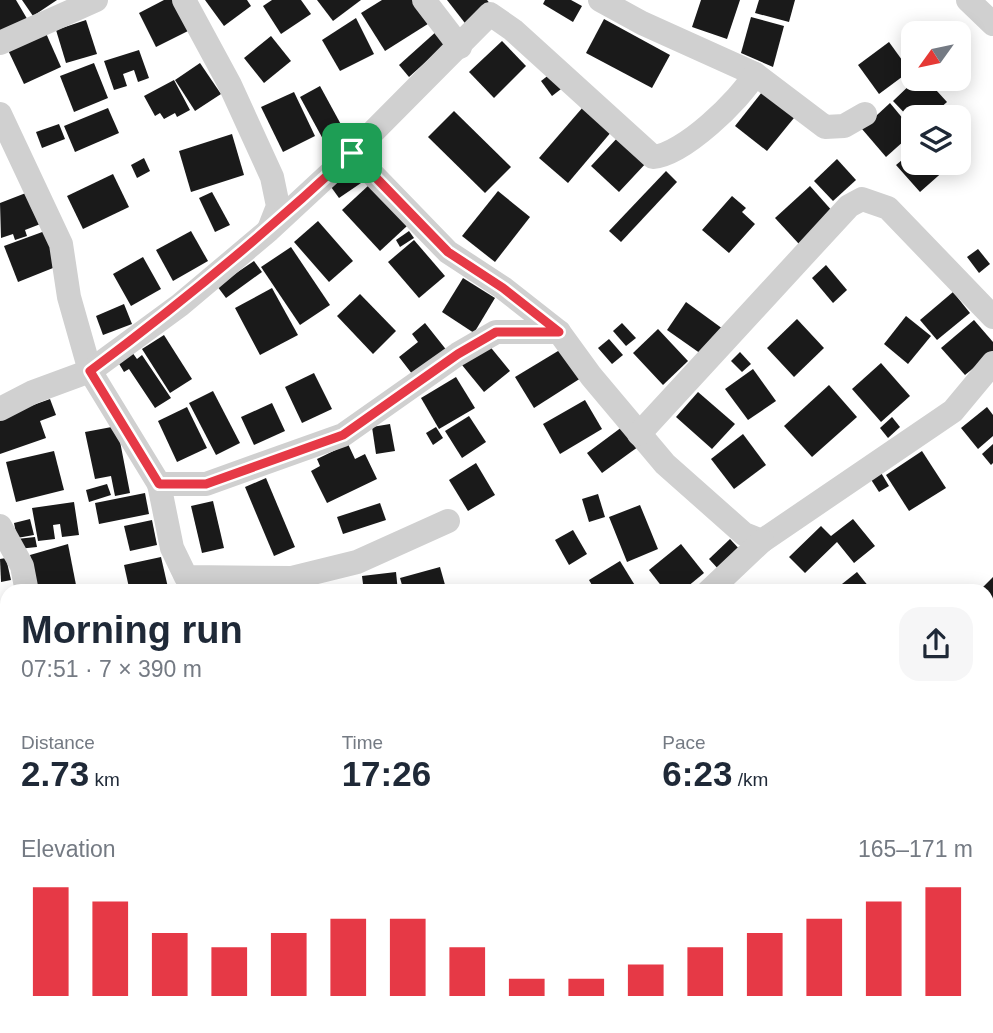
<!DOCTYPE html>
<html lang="en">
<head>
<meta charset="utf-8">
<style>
  :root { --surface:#fff; --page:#f6f6f7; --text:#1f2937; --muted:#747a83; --accent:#e63946 }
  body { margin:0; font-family:Arial,sans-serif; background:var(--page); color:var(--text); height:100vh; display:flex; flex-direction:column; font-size:26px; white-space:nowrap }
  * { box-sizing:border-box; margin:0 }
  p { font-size:23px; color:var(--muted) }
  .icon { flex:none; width:38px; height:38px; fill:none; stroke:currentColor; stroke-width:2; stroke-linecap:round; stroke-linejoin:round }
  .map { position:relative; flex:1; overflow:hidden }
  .details { position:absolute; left:0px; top:584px; width:994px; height:450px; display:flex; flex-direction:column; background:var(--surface); border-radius:21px 21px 0 0; box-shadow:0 4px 18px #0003 }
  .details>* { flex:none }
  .needle { width:46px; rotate:237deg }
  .controls { position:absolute; left:901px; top:21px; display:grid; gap:14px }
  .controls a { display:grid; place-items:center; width:70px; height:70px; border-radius:14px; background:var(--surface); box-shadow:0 4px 18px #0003; font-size:35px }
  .pin { position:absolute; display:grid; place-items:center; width:60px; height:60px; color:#fff; margin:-30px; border-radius:14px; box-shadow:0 4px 10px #0006 }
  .round { display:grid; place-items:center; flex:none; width:74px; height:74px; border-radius:21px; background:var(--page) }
  .head { display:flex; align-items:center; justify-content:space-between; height:119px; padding:0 21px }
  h1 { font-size:38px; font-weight:600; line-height:52px }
  .figures { display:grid; grid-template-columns:repeat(3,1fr); gap:10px; height:119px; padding:7px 21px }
  .figures div { display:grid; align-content:center }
  .figures b { font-size:35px; font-weight:600 }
  .figures small { font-size:19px; font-weight:400 }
  .figures p { font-size:19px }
  .chart { height:196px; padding:14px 21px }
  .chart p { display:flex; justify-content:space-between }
  .chart svg { width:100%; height:126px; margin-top:7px; stroke:var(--accent); stroke-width:6 }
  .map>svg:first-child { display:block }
  .building { fill:#1a1a1a }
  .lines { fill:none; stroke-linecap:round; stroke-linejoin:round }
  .minor { stroke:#d0d0d0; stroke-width:24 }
  .route-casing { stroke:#fff; stroke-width:14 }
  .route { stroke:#e63946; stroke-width:9 }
</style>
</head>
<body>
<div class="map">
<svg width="993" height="1033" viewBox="0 0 993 1033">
  <rect width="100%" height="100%" fill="#fff"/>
  <g class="building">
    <path d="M0,0H16L29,22L0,39Z"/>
    <path d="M22,0H57L33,16Z"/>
    <path d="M164,0H177L192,29L156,47L139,13Z"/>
    <path d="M205,0H247L251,6L224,26Z"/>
    <path d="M272,0H301L311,14L281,34L263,6Z"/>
    <path d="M317,0H361L333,21Z"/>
    <path d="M382,0H417L431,22L385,51L361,13Z"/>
    <path d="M447,0H487L493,7L468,27Z"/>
    <path d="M545,0H571L582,6L573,22L543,4Z"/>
    <path d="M701,0H740L727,39L692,27Z"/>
    <path d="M759,0H795L789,22L755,13Z"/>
    <path d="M751,17L784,26L773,67L741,53Z"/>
    <path d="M356,18L374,54L340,71L322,40Z"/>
    <path d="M604,19L670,55L652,88L586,53Z"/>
    <path d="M86,20L97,54L66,63L56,30Z"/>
    <path d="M438,30L448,42L409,77L399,65Z"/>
    <path d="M45,31L61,67L24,84L7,48Z"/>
    <path d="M271,36L291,61L264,83L244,58Z"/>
    <path d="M502,41L526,66L494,98L469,72Z"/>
    <path d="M889,42L910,71L879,94L858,65Z"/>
    <path d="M139,50L149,78L138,82L134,70L123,74L127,86L114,90L104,61Z"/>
    <path d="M94,63L108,98L74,112L60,76Z"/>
    <path d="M200,63L221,94L195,111L175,80Z"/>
    <path d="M554,71L565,86L552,96L541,81Z"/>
    <path d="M916,79H926L947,102L930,117H914V123L893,101Z"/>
    <path d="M174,80L190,110L177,117L175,113L164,119L160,113L155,116L144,96Z"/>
    <path d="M320,86L350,141L330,152L300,97Z"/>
    <path d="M766,87L798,113L767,151L735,126Z"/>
    <path d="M294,92L315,136L283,152L261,107Z"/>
    <path d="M890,103L914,132L886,157L862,129Z"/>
    <path d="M583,107L612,131L568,183L539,158Z"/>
    <path d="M108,108L119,133L75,152L64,126Z"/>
    <path d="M454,111L511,167L485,193L428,137Z"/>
    <path d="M59,124L65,139L42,148L36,132Z"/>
    <path d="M232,134L244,175L191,192L179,151Z"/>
    <path d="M620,135L648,161L619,192L591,166Z"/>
    <path d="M914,150V163H940L946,169L920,192L896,165Z"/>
    <path d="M144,158L150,171L137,178L131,165Z"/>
    <path d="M837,159L856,180L833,201L814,181Z"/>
    <path d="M351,163L364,181L339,198L326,180Z"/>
    <path d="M666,171L677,182L621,242L609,231Z"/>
    <path d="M113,174L129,207L83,229L67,196Z"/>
    <path d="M369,185L407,226L380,251L342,210Z"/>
    <path d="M810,186L834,213L799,244L775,218Z"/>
    <path d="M31,191L43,223L25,230L27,236L15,240L13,234L1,238L0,203Z"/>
    <path d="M498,191L530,217L495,262L462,236Z"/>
    <path d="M212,192L230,225L215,232L199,198Z"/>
    <path d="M732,196L746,208L742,212L755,224L729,253L702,230Z"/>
    <path d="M318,221L353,261L329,282L294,242Z"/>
    <path d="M45,231L58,266L18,282L4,246Z"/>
    <path d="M191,231L208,261L173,281L156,250Z"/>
    <path d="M409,231L414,238L400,247L396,240Z"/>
    <path d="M414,240L445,276L419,298L388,262Z"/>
    <path d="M291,247L330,305L300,325L261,267Z"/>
    <path d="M978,249L990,264L979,273L967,257Z"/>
    <path d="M143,257L161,289L131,306L113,274Z"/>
    <path d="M254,261L262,272L226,298L217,286Z"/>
    <path d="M826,265L847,290L833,303L812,278Z"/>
    <path d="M463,278L495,298L474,333L442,312Z"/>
    <path d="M272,288L298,335L260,355L235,308Z"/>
    <path d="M953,292L970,313L937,340L920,320Z"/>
    <path d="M360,294L396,331L373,354L337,316Z"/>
    <path d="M686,302L723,329L704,356L667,330Z"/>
    <path d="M124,304L132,324L103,335L96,316Z"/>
    <path d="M906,316L931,336L908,364L884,344Z"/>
    <path d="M797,319L824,348L794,377L767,348Z"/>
    <path d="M974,320L993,342V352L965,375L941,348Z"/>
    <path d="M425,323L448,352L416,379L399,357L418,342L412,334Z"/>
    <path d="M622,323L636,338L626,346L613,331Z"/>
    <path d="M658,329L688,361L663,385L633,353Z"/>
    <path d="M164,335L192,379L170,393L142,349Z"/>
    <path d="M609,339L623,355L612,364L598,348Z"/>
    <path d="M488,344L510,371L484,392L462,365Z"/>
    <path d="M129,348L137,359L142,355L171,398L155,408L129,369L124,372L115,357Z"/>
    <path d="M563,348L581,378L534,408L515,377Z"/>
    <path d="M740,352L751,364L742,372L731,361Z"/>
    <path d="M881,363L910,396L881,422L852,389Z"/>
    <path d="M753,369L776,401L748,420L725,389Z"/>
    <path d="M314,373L332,409L302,423L285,387Z"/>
    <path d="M456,377L475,408L439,429L421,398Z"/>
    <path d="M829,385L857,417L812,457L784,426Z"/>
    <path d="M213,391L240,443L216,455L189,403Z"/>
    <path d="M698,392L735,424L712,449L676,417Z"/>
    <path d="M50,399L56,415L40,421L46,438L0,454V417Z"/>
    <path d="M585,400L602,429L560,454L543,424Z"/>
    <path d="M272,403L285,431L254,445L241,417Z"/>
    <path d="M187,407L207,448L177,462L158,421Z"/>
    <path d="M987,407L993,415V436L978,449L961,428Z"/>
    <path d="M469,416L486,442L462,458L445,431Z"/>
    <path d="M892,417L900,427L888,438L880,428Z"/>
    <path d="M390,424L395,451L376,454L372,427Z"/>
    <path d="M626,424L642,444L602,473L587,453Z"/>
    <path d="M117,426L130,493L115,496L111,476L95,479L85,432Z"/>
    <path d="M436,427L443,438L433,445L426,433Z"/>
    <path d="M743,434L766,465L734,489L711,459Z"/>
    <path d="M348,444L355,459L365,454L377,479L327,503L311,471L320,466L317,459Z"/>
    <path d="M993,444V463L991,465L982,454Z"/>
    <path d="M54,451L64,490L16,502L6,462Z"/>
    <path d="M922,451L946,488L909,511L886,475Z"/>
    <path d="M476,463L495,495L468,511L449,480Z"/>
    <path d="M880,471L889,486L879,492L870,478Z"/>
    <path d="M266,478L295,547L274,556L245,487Z"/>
    <path d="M107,484L111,495L89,502L86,490Z"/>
    <path d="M145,493L149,514L99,524L95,503Z"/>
    <path d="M598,494L605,517L589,522L582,499Z"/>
    <path d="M213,501L224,548L202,553L191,506Z"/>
    <path d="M74,502L79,535L62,537L60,524L53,525L55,539L38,541L32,508Z"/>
    <path d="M380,503L386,520L343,534L337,517Z"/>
    <path d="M640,505L658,549L627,562L609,517Z"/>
    <path d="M30,519L34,535L17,538L14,523Z"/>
    <path d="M853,519L875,546L854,563L837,542L805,573L789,557L821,526L831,536Z"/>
    <path d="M152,520L157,545L130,551L124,526Z"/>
    <path d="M573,530L587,554L569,565L555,540Z"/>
    <path d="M35,537L37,547L18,549L17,539Z"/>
    <path d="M730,539L742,552L721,572L709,559Z"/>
    <path d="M68,544L76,585L37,592L30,555Z"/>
    <path d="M681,544L704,573L681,592H666L649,570Z"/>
    <path d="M161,557L169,592H130L124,565Z"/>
    <path d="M6,558L11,580L1,582L0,559Z"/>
    <path d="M620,561L639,592H596L589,580Z"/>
    <path d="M440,567L447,592H404L400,578Z"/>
    <path d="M396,572L398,592H364L362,576Z"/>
    <path d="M857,572L873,592H832Z"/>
    <path d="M993,577V602L987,608V592H978Z"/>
    <path d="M7,607V629L0,633V611Z"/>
    <path d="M993,616V643L987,647V620Z"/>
    <path d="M7,664V713L2,714L0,665Z"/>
    <path d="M987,747L990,751L993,749V832L987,823Z"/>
    <rect x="0" y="749" width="7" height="32"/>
    <path d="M7,852V925L0,926V853Z"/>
    <path d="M993,949V970L987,972V951Z"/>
    <path d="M987,1011L993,1033H956L955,1027H987Z"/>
    <path d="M85,1027H126V1029L86,1033Z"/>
    <path d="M127,1027H165L166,1033H128Z"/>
    <path d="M274,1027H330L331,1033H275Z"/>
    <path d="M333,1027H353L354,1033H334Z"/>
    <path d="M404,1027H432L433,1032L404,1033Z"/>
    <rect x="505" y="1027" width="38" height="6"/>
    <rect x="601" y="1027" width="43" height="6"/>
  </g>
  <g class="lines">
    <g class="minor">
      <path d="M184,0L230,85L272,177L278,206L269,229"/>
      <path d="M424,0L460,47"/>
      <path d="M600,0L642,23L755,74"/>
      <path d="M968,0L993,24"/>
      <path d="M0,43L96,0"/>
      <path d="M0,114L61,244L69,297L90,371L159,484H206L343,435L458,354L496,332H559"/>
      <path d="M352,153L448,252L503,288L559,332L591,376L665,464L744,534L762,541L953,411L993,363"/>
      <path d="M0,409L33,392L90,371L180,305L269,230L352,153L490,14L513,30L653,157C683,155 740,100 755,74L825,127L844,126L865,114"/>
      <path d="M639,434L849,206L862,199L888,208L993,317"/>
      <path d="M159,484L172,548L186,577L292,578L357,562L448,521"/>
      <path d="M0,526L22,566L27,592"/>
      <path d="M708,592L762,541"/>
      <path d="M987,987L993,984"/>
      <path d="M51,1027L52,1033"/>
      <path d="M651,1027V1033"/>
      <path d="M855,1033L885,1027"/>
    </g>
  </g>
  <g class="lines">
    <g class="route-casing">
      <path id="route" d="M352,153L448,252L503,288L559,332H496L458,354L343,435L206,484H159L90,371C183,302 267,232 352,153Z"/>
    </g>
    <use href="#route" class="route"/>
  </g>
</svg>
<div class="controls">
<a><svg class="needle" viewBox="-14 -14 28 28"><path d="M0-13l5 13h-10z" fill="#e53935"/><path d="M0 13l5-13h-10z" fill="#747a83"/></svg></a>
<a><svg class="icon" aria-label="layers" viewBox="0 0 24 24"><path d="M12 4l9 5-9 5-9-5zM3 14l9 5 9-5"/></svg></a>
</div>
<div class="pin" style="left:352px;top:153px;background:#1e9e55"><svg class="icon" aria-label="arrive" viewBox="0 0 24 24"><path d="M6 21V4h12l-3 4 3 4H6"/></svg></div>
<section class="details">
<div class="head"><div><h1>Morning run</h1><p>07:51 · 7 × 390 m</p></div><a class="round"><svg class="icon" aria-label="share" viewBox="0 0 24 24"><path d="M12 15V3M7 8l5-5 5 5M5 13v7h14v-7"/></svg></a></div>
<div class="figures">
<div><p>Distance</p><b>2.73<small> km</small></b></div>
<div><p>Time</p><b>17:26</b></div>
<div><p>Pace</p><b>6:23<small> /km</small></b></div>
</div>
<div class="chart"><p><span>Elevation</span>165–171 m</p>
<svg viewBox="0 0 160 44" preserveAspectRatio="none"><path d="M5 44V6M15 44V11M25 44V22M35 44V27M45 44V22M55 44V17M65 44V17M75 44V27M85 44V38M95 44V38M105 44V33M115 44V27M125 44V22M135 44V17M145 44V11M155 44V6"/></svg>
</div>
</section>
</div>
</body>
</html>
